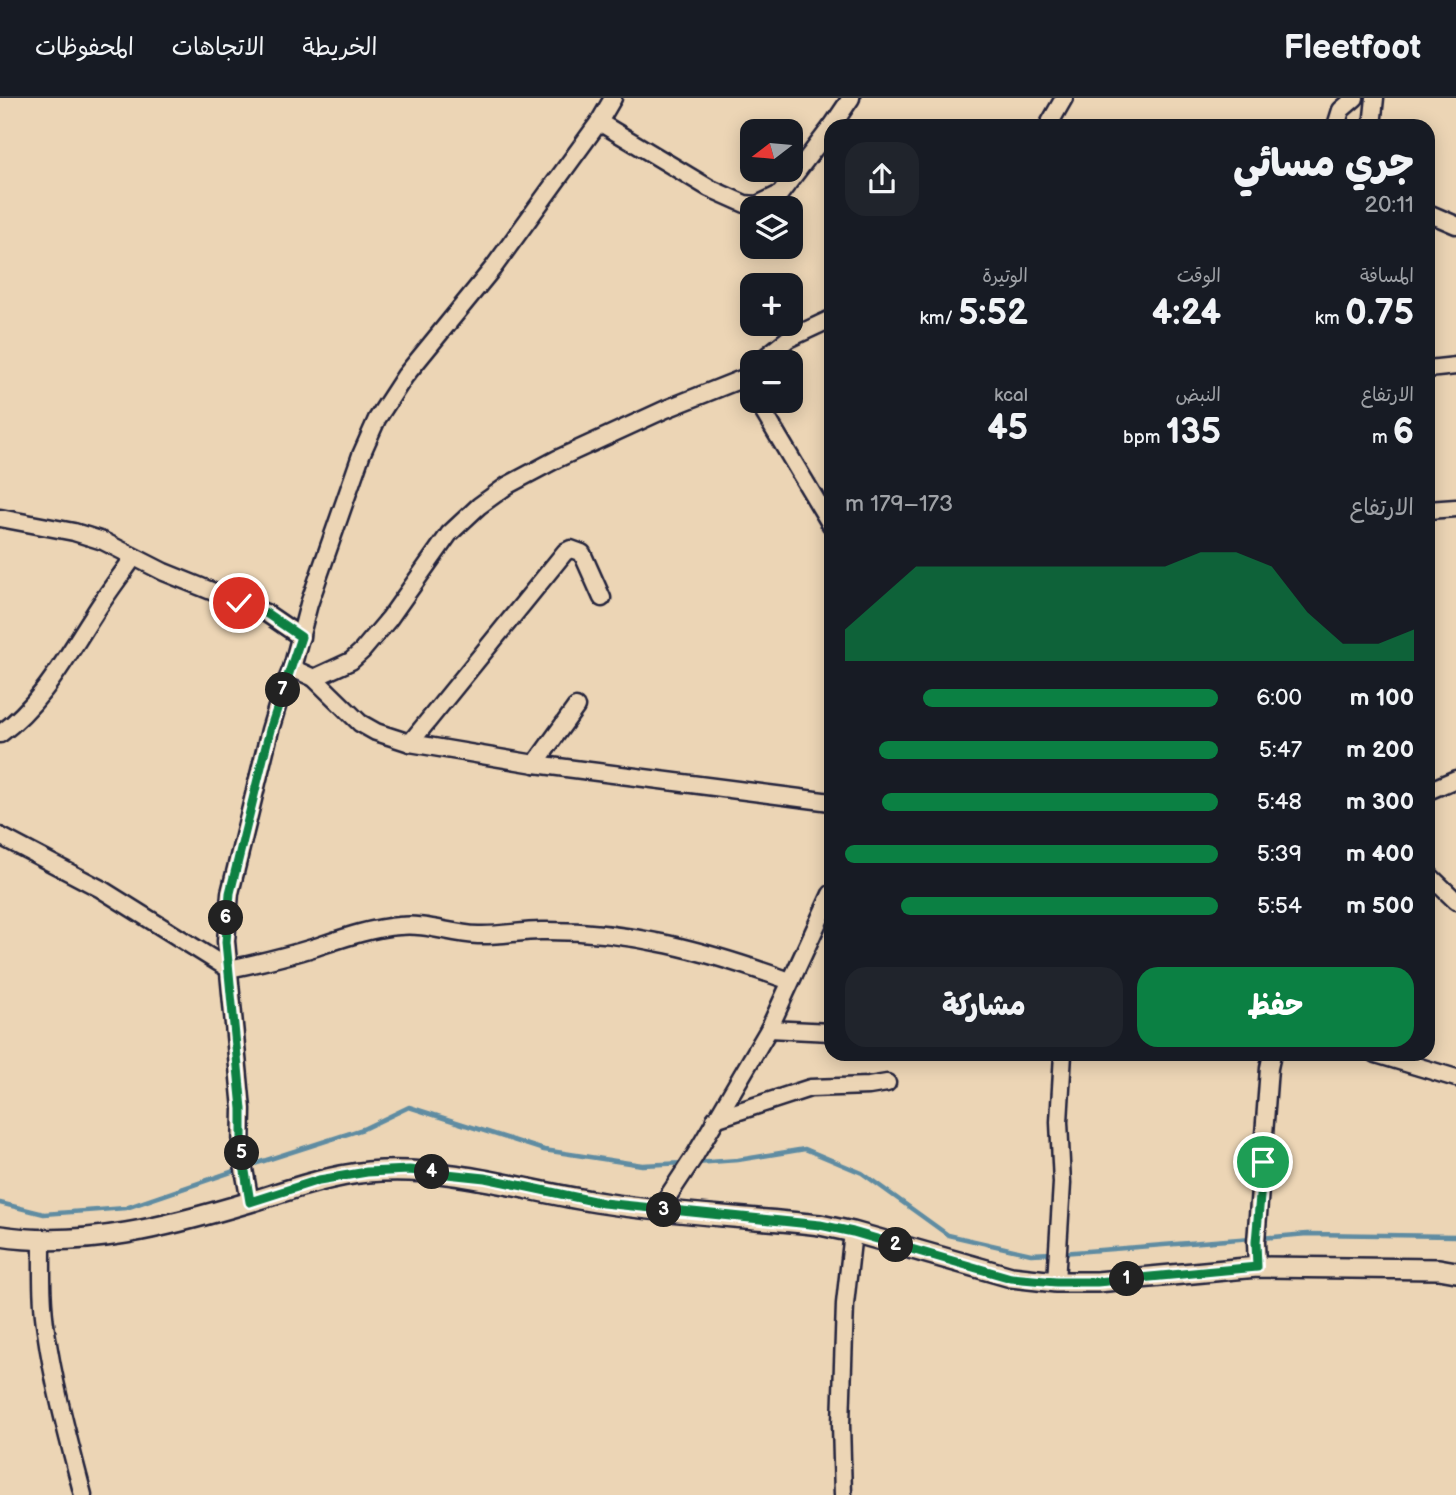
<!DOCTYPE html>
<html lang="ar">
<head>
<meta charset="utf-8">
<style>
  :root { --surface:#171b24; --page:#20242c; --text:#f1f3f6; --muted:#9ea1a6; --line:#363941; --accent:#0b8043 }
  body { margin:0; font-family:"Balsamiq Sans","Playpen Sans Arabic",sans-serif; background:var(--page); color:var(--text); direction:rtl; height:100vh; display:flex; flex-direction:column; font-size:26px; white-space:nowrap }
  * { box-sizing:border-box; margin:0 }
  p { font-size:23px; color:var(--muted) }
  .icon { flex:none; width:38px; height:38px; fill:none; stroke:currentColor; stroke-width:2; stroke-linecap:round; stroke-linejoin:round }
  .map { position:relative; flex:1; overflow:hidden; direction:ltr }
  .sheet { position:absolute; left:824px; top:21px; width:611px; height:942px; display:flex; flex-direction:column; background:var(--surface); border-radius:21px; box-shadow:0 4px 18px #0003; direction:rtl }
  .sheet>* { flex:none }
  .needle { width:46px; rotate:254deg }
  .buttons { position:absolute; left:740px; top:21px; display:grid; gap:14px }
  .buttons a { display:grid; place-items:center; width:63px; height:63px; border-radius:14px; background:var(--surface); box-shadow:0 4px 18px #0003; font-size:35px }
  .pin { position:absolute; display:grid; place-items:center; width:60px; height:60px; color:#fff; margin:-30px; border:4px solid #fff; border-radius:50%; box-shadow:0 2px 7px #0007 }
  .km { position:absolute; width:35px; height:35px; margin:-18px; border-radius:50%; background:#222; color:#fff; font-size:19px; line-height:35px; text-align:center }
  .round { display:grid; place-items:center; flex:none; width:74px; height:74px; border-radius:21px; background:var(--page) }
  .headline { display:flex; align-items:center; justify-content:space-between; height:119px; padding:0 21px }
  h1 { font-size:38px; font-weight:800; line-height:52px }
  .stats { display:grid; grid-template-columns:repeat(3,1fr); gap:10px; height:119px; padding:7px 21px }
  .stats div { display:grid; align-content:center }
  .stats b { font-size:35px; font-weight:800 }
  .stats small { font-size:19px; font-weight:400 }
  .stats p { font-size:19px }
  .chart { height:196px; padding:14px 21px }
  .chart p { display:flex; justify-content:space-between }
  .chart svg { width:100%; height:126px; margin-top:7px; fill:var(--accent); opacity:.7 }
  .cta { display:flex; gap:14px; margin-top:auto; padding:14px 21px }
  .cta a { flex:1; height:80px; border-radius:21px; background:var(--accent); color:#fff; font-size:28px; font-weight:800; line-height:80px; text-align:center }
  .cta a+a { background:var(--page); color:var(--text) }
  ul { padding:0 21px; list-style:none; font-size:23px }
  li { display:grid; grid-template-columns:112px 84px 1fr; align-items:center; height:52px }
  li i { height:18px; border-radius:9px; background:var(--accent) }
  header { display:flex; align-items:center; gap:42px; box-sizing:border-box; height:98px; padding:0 35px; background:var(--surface); border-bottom:2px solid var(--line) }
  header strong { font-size:33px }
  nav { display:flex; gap:38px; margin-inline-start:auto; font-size:24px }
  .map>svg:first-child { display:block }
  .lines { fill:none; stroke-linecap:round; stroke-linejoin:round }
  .stream { stroke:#5f8ca2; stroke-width:4.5 }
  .minor-casing { stroke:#22223b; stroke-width:21 }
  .tertiary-casing { stroke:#22223b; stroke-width:24 }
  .minor { stroke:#ecd5b5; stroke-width:16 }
  .tertiary { stroke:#ecd5b5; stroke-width:19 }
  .route-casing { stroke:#fff; stroke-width:14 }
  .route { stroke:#0b8043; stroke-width:9 }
</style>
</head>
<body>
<header>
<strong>Fleetfoot</strong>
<nav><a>الخريطة</a><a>الاتجاهات</a><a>المحفوظات</a></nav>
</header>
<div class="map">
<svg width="1456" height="1397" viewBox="0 0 1456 1397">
  <rect width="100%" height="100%" fill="#ecd5b5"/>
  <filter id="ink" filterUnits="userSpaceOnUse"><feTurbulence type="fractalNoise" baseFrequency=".0143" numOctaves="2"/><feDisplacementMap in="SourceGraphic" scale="14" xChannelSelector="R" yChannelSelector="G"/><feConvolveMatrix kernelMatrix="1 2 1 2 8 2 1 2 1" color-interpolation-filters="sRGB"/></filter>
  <g filter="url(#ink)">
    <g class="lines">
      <g class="stream">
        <path d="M695,1065L738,1062L805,1051L862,1075L948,1137L1031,1156L1053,1155"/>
        <path d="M248,1068L363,1031L409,1009L544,1052L642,1067L686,1065"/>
        <path d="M0,1105L44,1116L126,1110L240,1071"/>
        <path d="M1261,1140L1307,1136L1456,1138"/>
        <path d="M1062,1155L1252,1140"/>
      </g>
      <g class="minor-casing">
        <g id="minor">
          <path d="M599,24L709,90L745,106L757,107L780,96L831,29"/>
          <path d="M832,28L851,0"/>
          <path d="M1048,28L1064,0"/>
          <path d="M1336,28L1341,12L1355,0"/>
          <path d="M1372,28L1375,0"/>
          <path d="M1428,115L1456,127"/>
          <path d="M759,264L788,241L831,221"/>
          <path d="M1428,271L1456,268"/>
          <path d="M757,303L831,427"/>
          <path d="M1428,412L1456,410"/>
          <path d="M0,420L74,434L103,443L164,474L266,515L301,539"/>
          <path d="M292,570L314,580L360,625L376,634L410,645L535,666L831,704"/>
          <path d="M314,580L351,563L362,553L389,521L449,436L479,408L508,387L557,361L666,311L744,280L752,272"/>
          <path d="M0,636C42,605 65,561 93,518C105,498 120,479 133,460"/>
          <path d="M410,645L565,454L571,451L582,455L602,500"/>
          <path d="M535,666L576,609"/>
          <path d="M1428,693L1456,681"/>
          <path d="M0,738L101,791L229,871C258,865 287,858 316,849C343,840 371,830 399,828C426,825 451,836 478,837C499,838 520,833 541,833C631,832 707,853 790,883"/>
          <path d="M1428,776L1456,803"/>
          <path d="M769,931L831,934"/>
          <path d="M1376,956L1456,980"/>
          <path d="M715,1021L810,990L869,988L887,985"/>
          <path d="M250,1104L241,1055L242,1011L226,843L230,795L270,632L280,599L292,570L309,506L361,357L377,321L405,278L493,170L599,24L613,0"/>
          <path d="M659,1112L694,1059L769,931L831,796"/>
          <path d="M42,1141C42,1172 41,1203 46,1233C54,1289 69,1343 83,1397"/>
          <path d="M1257,1169L1256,1144L1269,970L1272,956"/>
          <path d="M1056,1184L1062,1085L1059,1024L1063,956"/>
          <path d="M843,1397L841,1326L845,1206L853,1134"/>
        </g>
      </g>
      <g class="tertiary-casing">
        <path id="tertiary" d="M0,1138C84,1151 170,1128 250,1104C289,1092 327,1078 368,1074C452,1067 522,1093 603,1105C675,1116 748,1119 820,1127L853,1134L1011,1179L1056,1184H1097L1257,1169L1439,1171L1456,1174"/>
      </g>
      <use href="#minor" class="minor"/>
      <use href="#tertiary" class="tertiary"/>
    </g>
  </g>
  <g class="lines" filter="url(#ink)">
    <g class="route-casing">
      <path id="route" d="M239,505L266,515L301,539L270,632L230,795L226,844L242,1011V1055L250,1104L319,1082L367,1074L409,1072L485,1080L603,1105L820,1127L853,1134L1011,1180L1056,1184H1097L1257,1169L1256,1144L1263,1064"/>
    </g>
    <use href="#route" class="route"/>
  </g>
</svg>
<div class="buttons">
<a><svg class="needle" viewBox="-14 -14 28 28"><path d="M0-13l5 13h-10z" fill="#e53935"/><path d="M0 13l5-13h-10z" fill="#9ea1a6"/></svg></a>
<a><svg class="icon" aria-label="layers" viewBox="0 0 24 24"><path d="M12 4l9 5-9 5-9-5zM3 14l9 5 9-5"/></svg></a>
<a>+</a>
<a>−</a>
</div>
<div class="pin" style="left:1263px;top:1064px;background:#1e9e55"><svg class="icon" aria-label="arrive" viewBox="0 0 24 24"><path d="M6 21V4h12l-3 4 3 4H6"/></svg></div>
<div class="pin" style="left:239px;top:505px;background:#d93025"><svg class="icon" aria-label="check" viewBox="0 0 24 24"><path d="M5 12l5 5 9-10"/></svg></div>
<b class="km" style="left:1127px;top:1181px">1</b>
<b class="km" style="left:896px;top:1147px">2</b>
<b class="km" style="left:664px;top:1112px">3</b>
<b class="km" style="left:432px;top:1074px">4</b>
<b class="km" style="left:242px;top:1055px">5</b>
<b class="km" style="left:226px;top:820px">6</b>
<b class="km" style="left:283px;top:592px">7</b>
<section class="sheet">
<div class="headline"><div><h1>جري مسائي</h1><p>20:11</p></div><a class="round"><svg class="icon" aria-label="share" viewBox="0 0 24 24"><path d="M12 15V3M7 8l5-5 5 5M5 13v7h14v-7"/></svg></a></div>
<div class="stats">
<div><p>المسافة</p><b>0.75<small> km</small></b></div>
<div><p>الوقت</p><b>4:24</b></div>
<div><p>الوتيرة</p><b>5:52<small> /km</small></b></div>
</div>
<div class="stats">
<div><p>الارتفاع</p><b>6<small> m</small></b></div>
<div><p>النبض</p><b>135<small> bpm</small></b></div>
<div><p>kcal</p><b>45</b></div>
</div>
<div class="chart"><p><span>الارتفاع</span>173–179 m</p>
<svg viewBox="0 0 160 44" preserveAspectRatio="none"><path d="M0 44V33L10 22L20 11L30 11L40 11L50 11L60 11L70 11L80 11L90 11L100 6L110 6L120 11L130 27L140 38L150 38L160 33V44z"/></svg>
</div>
<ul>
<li><b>100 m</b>6:00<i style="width:79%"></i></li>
<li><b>200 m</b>5:47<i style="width:91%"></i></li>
<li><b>300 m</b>5:48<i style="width:90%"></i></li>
<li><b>400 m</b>5:39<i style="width:100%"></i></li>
<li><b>500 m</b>5:54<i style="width:85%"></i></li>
</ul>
<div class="cta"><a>حفظ</a><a>مشاركة</a></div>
</section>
</div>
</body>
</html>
